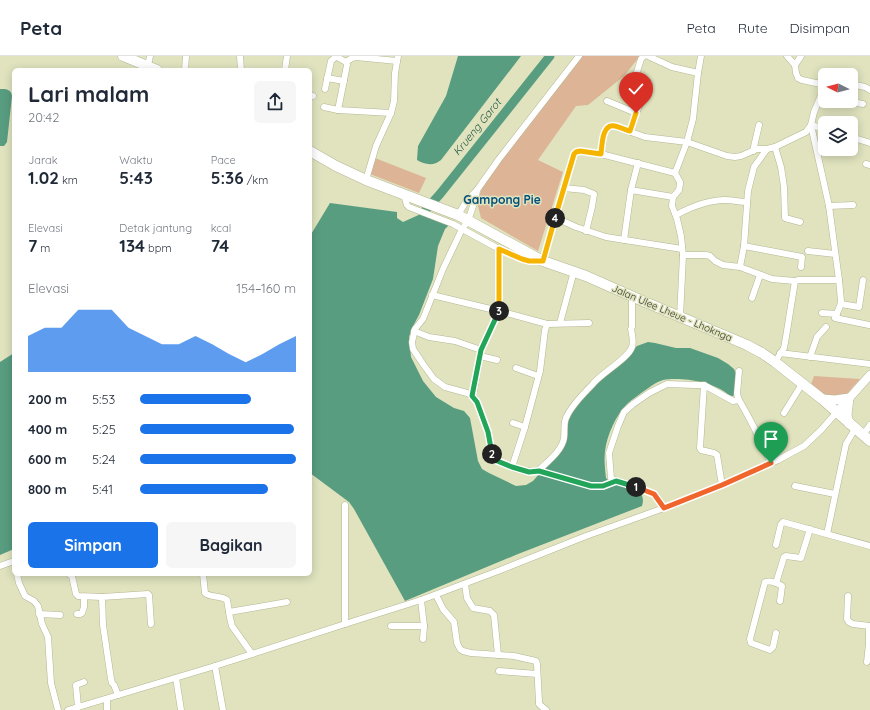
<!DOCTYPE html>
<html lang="id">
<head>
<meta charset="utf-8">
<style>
  :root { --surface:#fff; --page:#f6f6f7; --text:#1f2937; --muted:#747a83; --line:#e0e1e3; --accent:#1a73e8 }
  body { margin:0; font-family:Quicksand,sans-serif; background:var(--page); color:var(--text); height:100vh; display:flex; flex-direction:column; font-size:15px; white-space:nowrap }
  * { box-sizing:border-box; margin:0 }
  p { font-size:13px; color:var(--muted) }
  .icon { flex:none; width:22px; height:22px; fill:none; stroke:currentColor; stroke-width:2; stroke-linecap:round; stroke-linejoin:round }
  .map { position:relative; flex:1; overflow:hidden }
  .panel { position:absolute; left:12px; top:12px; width:300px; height:508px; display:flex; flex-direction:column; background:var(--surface); border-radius:6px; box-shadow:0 2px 10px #0003 }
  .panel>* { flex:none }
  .needle { width:26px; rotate:276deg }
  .controls { position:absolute; left:818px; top:12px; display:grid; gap:8px }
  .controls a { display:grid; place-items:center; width:40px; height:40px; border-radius:6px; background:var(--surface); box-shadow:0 2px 10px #0003; font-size:20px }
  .pin { position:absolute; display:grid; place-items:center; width:34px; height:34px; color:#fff; margin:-41px -17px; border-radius:50% 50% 50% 0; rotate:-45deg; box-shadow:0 0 4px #0007 }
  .pin .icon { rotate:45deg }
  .km { position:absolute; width:20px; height:20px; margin:-10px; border-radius:50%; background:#222; color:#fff; font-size:11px; line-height:20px; text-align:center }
  .round { display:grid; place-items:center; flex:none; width:42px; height:42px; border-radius:6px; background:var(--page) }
  .summary { display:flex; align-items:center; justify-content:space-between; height:68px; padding:0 16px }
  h1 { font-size:22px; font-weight:700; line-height:30px }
  .figures { display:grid; grid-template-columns:repeat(3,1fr); gap:6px; height:68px; padding:4px 16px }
  .figures div { display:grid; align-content:center }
  .figures b { font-size:17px; font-weight:700 }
  .figures small { font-size:11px; font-weight:400 }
  .figures p { font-size:11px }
  .chart { height:112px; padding:8px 16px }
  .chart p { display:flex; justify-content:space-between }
  .chart svg { width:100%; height:72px; margin-top:4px; fill:var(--accent); opacity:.7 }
  .button { display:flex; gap:8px; margin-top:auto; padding:8px 16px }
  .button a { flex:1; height:46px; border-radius:6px; background:var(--accent); color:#fff; font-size:16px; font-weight:700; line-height:46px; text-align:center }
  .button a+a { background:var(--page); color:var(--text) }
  ul { padding:0 16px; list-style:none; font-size:13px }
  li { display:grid; grid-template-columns:64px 48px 1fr; align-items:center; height:30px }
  li i { height:10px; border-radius:5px; background:var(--accent) }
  header { display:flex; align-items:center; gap:24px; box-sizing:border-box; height:56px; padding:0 20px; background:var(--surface); border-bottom:1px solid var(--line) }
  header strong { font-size:19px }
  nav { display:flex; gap:22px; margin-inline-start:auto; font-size:14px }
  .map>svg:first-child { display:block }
  .green { fill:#ddb496 }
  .water { fill:#589d80 }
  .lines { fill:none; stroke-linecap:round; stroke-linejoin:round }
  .river { stroke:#589d80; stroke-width:9 }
  .minor-casing { stroke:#b4b793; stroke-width:7 }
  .secondary-casing { stroke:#b4b793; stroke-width:9 }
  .primary-casing { stroke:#b4b793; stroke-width:10 }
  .trunk-casing { stroke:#b4b793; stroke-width:11 }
  .minor { stroke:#fff; stroke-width:6 }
  .secondary { stroke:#fff; stroke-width:8 }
  .primary { stroke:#fff; stroke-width:9 }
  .trunk { stroke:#fff; stroke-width:10 }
  .split-1-casing { stroke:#fff; stroke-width:8 }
  .split-2-casing { stroke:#fff; stroke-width:8 }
  .split-3-casing { stroke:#fff; stroke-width:8 }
  .split-4-casing { stroke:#fff; stroke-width:8 }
  .split-5-casing { stroke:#fff; stroke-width:8 }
  .split-1 { stroke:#f0652b; stroke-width:5 }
  .split-2 { stroke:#22a559; stroke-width:5 }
  .split-3 { stroke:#22a559; stroke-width:5 }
  .split-4 { stroke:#f5b400; stroke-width:5 }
  .split-5 { stroke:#f5b400; stroke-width:5 }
  .labels { text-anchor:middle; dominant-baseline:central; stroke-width:3; stroke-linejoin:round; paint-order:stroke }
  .street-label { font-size:10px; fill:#3a3b2c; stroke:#e0e3be }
  .water-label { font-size:11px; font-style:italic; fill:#245a44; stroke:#e0e3be }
  .quarter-label { font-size:12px; font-weight:bold; fill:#004e7b; stroke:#e0e3be }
</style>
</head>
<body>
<header>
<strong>Peta</strong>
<nav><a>Peta</a><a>Rute</a><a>Disimpan</a></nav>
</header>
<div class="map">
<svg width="870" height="654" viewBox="0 0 870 654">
  <rect width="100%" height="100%" fill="#e0e3be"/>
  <g class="green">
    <path d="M582,0H640L624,20L588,49L576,50L538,104L563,116L538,195L481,162L477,146L484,127Z"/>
    <path d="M375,102L426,122L419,137L370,118Z"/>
    <path d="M814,320L860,323L845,340L829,342L810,331Z"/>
  </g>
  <g class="water">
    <path d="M458,0H521L441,104C434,110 425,109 417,104L418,90L446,40Z"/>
    <path d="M0,33C6,33 11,33 12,40L7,86L4,90H0Z"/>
    <path d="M330,147L397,156V162L403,166L423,157L450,168L445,173L438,190L433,223L419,259L412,272L409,281L411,301L423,325L436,341L454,352L464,355L470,362L478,405L482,413L489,417L516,430L526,429L533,425L559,395L568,365L571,358L590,333L626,301L637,290L648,286L655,287L676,292H690L718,302L728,308L734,313L736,318V337L733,340C728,340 725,335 720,333C714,330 706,327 700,326C690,323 672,322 663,324C656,326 650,331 644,335C639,339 632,343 627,348C616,359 607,379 605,395C604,404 605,413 606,422C615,434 649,426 642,450L518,498L405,545L354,453L349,446L310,417V180Z"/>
    <path d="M14,297V493L0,499V306Z"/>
  </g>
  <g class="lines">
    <path class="river" d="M423,157L440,138L550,0"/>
    <g class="minor-casing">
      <g id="minor">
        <path d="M240,0L241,14"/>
        <path d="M648,0L672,11L698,17"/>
        <path d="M787,0L795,9L796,17L798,22L802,24L825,29"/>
        <path d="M337,1L346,6L347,9L338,54"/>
        <path d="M346,6L352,2L356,1L397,5"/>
        <path d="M795,9L801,0"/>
        <path d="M148,10L150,0"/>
        <path d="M185,14L186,0"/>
        <path d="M285,14L287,0"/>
        <path d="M327,22L344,25"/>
        <path d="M851,28L865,31L870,34"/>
        <path d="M325,33L331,5L337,0"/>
        <path d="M310,39L313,40"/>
        <path d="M607,45L636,57"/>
        <path d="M847,45L863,48"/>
        <path d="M324,51L338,54L391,57"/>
        <path d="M630,75L636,57L649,29V27C646,23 639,23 636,19L641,3L644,0"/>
        <path d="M851,81L870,87"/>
        <path d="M775,91L781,111L784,131L785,162L800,166"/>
        <path d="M753,95L759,69"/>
        <path d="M601,98C602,88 601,70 614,70L645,81L687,86L727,100L735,101L741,100L757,93H767L775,91L806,76L811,69L814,56L825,30"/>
        <path d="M638,107L631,134L673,141"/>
        <path d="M866,108L870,109"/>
        <path d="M366,124L376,90L391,57L394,45L395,17L398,0"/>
        <path d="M564,132L584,134L594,138L592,151L586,175"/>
        <path d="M477,134L476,141L468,165L462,173L443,213L423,263L415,273L412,286L413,293L423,308L434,323L445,331L467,337L473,340L477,346L488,376L491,396L495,404C508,410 523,417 538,415C547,406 562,395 564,382C565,375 563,366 567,360C571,351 584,337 592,329C601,317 628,303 632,291C634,285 632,278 631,273L632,271V240"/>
        <path d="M404,139L407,149L409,151L453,168L499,193L522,203L529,205H543L555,162L574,98L576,96L580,95L601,98L675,117"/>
        <path d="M829,150L853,149"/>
        <path d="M458,159L467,144L477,134L499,103L579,0"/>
        <path d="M676,159C691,151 707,144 725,144C732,144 740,146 747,146"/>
        <path d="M555,162L565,166L576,171L606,181L682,193"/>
        <path d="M624,184L631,134"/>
        <path d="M744,190L802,201L801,211"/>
        <path d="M808,195L835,198"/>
        <path d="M683,199H706L710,200L715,205L723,209L740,211L744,190L748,135L754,111L767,93"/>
        <path d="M740,211L772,223L795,225"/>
        <path d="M839,224L841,245L840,250L835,262L869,269"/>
        <path d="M432,239L499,255L547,268L589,267"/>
        <path d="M752,242L760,219"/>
        <path d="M841,248L859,251L863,224"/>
        <path d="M822,257L837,258"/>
        <path d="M680,261L683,199L681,180L677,163L672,150L673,141L679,134L680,128V126L675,117L687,86L693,63L698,17L701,0"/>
        <path d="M560,267L574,215"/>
        <path d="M414,275L429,281L455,285L481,294"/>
        <path d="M780,297L870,308"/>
        <path d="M480,300L497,304"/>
        <path d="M810,301L817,281L826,271"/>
        <path d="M775,306L784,292L786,281L795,225L799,224H839L829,150L811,69L825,73"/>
        <path d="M516,312L538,320"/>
        <path d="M704,329L700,392L701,394L714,397L717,399L722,429"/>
        <path d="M473,340L481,294L499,255V193"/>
        <path d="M739,344C751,364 761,385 771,407"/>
        <path d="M784,357L802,328"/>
        <path d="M513,367L525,371"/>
        <path d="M863,379L870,369"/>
        <path d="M512,411L525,371L540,315L545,274L547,268"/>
        <path d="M538,415L591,430H603L616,425"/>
        <path d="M795,430L835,438"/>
        <path d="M664,452L656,440L652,437L627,428L616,425L611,422L609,397L618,370L624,356L633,348L649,337L667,328L695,329H704L733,345L739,344L737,338L739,315"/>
        <path d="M827,478L846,388L855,373"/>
        <path d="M776,489L781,468L783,466L870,490"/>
        <path d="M0,510L14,505"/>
        <path d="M17,518L19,527L25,540L34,545L38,550L42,568L48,581L51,627L58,654"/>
        <path d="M69,518L72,520L76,538L78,540L102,541"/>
        <path d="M203,518L205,537C211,542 220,539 227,544L230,562L232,570L252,598"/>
        <path d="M776,527L784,501L786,500L801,502L810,473"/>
        <path d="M465,528L467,542L473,552L490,555L494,559L498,599"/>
        <path d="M436,539L443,553L454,566L457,587L460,593L463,595L471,597L514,600L536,605L537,608L539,646V648L546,654"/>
        <path d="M848,540L847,563L849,566L853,568L870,570"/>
        <path d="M421,544L424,570L423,583"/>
        <path d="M229,556L287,546"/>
        <path d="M39,558L60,559"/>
        <path d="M77,558H80L82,557L84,551V541"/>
        <path d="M345,568V449"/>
        <path d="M391,570H424"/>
        <path d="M776,577L773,591L770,594L751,587L750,583L765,526C771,524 777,527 782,530L781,538L780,545"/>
        <path d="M867,606L869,588V570"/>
        <path d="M215,610L223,654"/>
        <path d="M499,615L537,618"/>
        <path d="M176,622L181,654"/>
        <path d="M118,639L114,629L112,627L111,623L103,569L102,541L148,538L149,539L151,568"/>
        <path d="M78,651L76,629L84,626"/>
        <path d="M68,654L215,610L345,568L421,544L498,515L586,480L664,452L722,429L778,404L804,390L821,374L836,357"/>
        <path d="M107,654V643"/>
      </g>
    </g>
    <g class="secondary-casing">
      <path id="secondary" d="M836,357L870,319"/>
    </g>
    <g class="primary-casing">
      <path id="primary" d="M822,343L835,344L849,342L847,359L849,368"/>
    </g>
    <g class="trunk-casing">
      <g id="trunk">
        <path d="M123,0L157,14"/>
        <path d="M310,95L336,110L366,124L458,159L543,205L586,220L645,246L747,289L762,297L775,306L822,343L870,385"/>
      </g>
    </g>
    <use href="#minor" class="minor"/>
    <use href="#secondary" class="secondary"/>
    <use href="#primary" class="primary"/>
    <use href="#trunk" class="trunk"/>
  </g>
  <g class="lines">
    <g class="split-1-casing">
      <path id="split-1" d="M636,431L654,438L664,452L722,429L771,407"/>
    </g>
    <g class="split-2-casing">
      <path id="split-2" d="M492,398L495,404L512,411L529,416L539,415L591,430H603L616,425L636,431"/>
    </g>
    <g class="split-3-casing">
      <path id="split-3" d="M492,398L488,376L477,346L472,340L481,294L499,255"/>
    </g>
    <g class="split-4-casing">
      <path id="split-4" d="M499,255V193L522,203L529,205H543L555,162"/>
    </g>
    <g class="split-5-casing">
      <path id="split-5" d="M555,162L574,98L576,96L580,95L601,98C602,89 602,67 615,70C620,71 625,74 630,75L636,57"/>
    </g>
    <use href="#split-1" class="split-1"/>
    <use href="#split-2" class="split-2"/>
    <use href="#split-3" class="split-3"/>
    <use href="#split-4" class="split-4"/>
    <use href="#split-5" class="split-5"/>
  </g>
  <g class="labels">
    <g class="street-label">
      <text transform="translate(672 257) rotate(23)">Jalan Ulee Lheue - Lhoknga</text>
    </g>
    <g class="water-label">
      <text transform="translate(477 71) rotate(-51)">Krueng Garot</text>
    </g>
    <g class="quarter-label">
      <text x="502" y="143">Gampong Pie</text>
    </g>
  </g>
</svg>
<div class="controls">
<a><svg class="needle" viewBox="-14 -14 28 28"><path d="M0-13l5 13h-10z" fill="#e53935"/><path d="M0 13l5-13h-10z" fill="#747a83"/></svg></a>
<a><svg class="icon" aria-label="layers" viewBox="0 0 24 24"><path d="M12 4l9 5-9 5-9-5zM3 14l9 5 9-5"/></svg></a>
</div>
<div class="pin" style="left:771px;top:407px;background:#1e9e55"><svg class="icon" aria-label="arrive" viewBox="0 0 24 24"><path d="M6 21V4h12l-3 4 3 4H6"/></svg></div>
<div class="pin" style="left:636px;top:57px;background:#d93025"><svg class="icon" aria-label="check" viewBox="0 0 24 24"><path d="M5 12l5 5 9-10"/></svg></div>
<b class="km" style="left:636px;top:431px">1</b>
<b class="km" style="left:492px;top:398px">2</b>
<b class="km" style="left:499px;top:255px">3</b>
<b class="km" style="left:555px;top:162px">4</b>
<section class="panel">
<div class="summary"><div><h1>Lari malam</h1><p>20:42</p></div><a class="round"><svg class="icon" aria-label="share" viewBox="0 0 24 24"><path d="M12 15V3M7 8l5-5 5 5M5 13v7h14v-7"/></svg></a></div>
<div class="figures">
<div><p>Jarak</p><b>1.02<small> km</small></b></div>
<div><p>Waktu</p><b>5:43</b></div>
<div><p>Pace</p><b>5:36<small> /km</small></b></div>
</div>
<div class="figures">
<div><p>Elevasi</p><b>7<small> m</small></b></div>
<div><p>Detak jantung</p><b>134<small> bpm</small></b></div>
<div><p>kcal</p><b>74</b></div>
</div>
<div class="chart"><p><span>Elevasi</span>154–160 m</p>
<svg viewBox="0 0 160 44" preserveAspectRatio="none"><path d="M0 44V22L10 17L20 17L30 6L40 6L50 6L60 17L70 22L80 27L90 27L100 22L110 27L120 33L130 38L140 33L150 27L160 22V44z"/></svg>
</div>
<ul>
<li><b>200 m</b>5:53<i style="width:71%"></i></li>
<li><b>400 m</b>5:25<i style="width:99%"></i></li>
<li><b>600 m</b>5:24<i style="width:100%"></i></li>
<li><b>800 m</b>5:41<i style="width:82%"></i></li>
</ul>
<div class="button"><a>Simpan</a><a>Bagikan</a></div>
</section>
</div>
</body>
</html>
